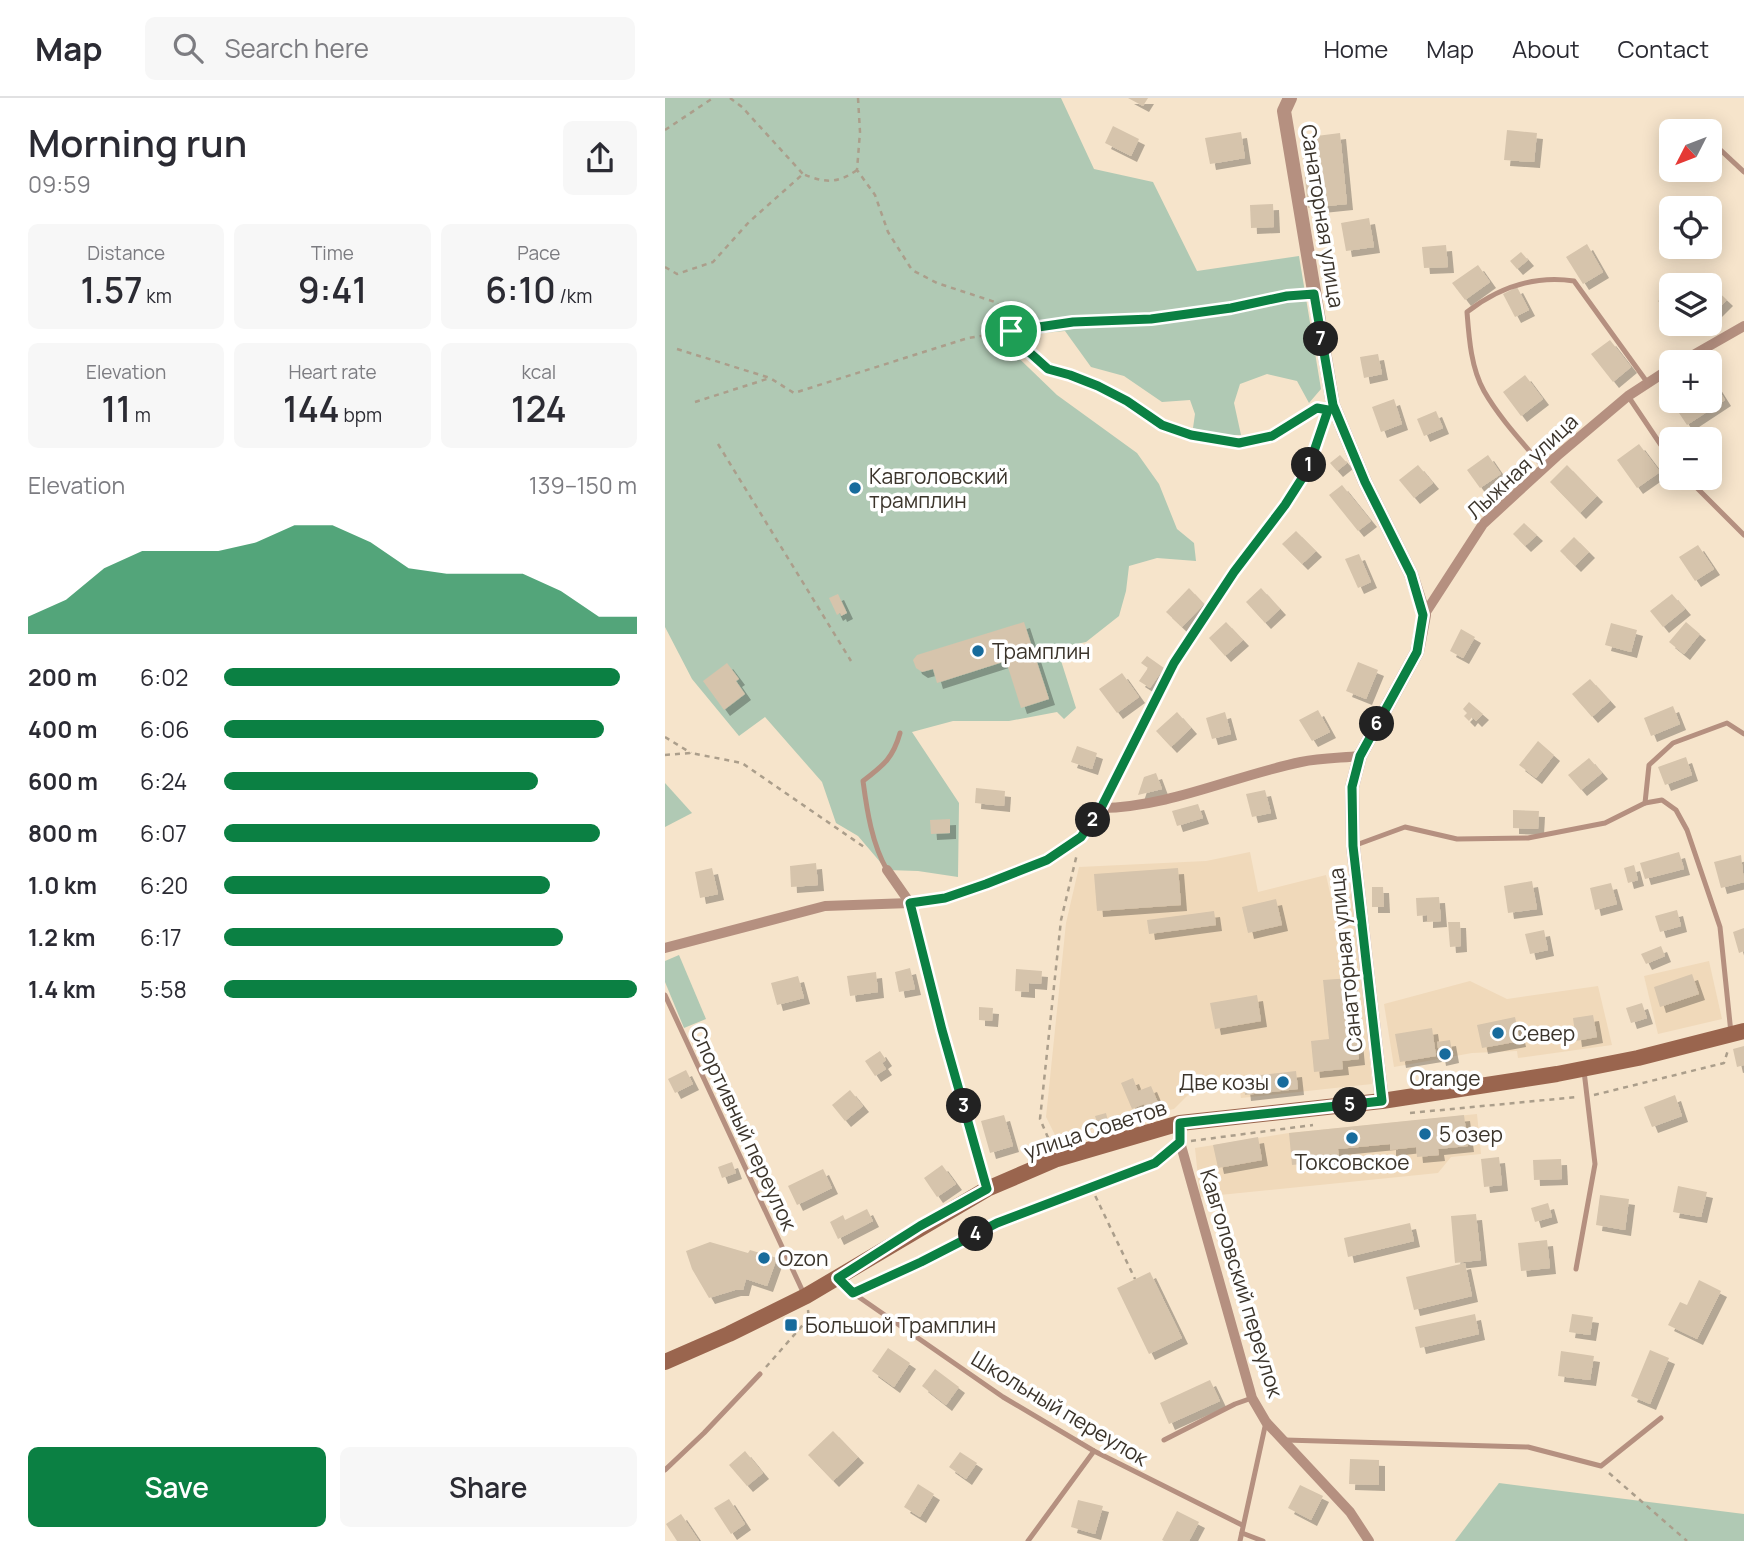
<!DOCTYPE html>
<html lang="en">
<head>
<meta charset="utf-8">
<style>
  :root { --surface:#fff; --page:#f7f7f7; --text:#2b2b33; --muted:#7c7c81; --line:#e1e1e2; --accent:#0b8043 }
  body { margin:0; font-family:Manrope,sans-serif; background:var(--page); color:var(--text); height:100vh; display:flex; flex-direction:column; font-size:26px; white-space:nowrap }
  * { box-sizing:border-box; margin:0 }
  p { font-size:23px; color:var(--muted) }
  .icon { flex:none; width:38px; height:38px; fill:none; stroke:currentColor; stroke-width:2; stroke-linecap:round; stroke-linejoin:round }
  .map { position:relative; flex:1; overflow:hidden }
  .sheet { display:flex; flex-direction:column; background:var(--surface); width:665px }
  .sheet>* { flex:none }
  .needle { width:46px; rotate:228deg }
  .controls { position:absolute; left:994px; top:21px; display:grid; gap:14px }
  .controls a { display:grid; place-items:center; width:63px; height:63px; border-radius:10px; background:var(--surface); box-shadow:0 4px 18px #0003; font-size:35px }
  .pin { position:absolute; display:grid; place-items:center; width:60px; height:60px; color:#fff; margin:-30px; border:4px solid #fff; border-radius:50%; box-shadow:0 2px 7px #0007 }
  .km { position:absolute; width:35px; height:35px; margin:-18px; border-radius:50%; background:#222; color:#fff; font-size:19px; line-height:35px; text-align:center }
  .round { display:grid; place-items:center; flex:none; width:74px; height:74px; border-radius:10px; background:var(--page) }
  .headline { display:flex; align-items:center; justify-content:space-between; height:119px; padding:0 28px }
  h1 { font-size:38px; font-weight:600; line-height:52px }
  .metrics { display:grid; grid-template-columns:repeat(3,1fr); gap:10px; height:119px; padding:7px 28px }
  .metrics div { display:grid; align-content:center; border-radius:10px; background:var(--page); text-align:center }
  .metrics b { font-size:35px; font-weight:600 }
  .metrics small { font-size:19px; font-weight:400 }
  .metrics p { font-size:19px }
  .chart { height:196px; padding:14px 28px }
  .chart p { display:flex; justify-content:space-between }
  .chart svg { width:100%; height:126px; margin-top:7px; fill:var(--accent); opacity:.7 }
  .action { display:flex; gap:14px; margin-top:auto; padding:14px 28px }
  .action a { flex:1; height:80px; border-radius:10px; background:var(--accent); color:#fff; font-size:28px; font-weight:600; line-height:80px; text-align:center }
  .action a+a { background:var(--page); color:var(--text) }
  ul { padding:0 28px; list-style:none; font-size:23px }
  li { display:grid; grid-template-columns:112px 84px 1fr; align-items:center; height:52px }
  li i { height:18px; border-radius:9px; background:var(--accent) }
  header { display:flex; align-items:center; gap:42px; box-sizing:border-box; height:98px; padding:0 35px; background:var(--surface); border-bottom:2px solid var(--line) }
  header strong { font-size:33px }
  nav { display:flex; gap:38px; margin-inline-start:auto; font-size:24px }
  .search { width:490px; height:63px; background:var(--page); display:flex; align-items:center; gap:18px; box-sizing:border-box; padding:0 24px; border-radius:10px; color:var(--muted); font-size:26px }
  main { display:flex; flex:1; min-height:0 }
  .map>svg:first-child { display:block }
  .built { fill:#f0d9ba }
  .green { fill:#b0c9b4 }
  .building { fill:#d6c4ac; filter:url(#shadow) }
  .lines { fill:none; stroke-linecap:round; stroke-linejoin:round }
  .path { stroke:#ab9e8b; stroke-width:2.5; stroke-dasharray:5 5; stroke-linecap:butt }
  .service { stroke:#b59080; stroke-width:5 }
  .minor { stroke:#b59080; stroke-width:10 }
  .tertiary { stroke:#b59080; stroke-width:14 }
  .secondary { stroke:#9a654e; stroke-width:16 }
  .route-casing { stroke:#fff; stroke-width:14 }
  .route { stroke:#0b8043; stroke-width:9 }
  .poi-dot { fill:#176b9c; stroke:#fff; stroke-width:2.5 }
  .labels { text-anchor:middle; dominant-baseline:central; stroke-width:7; stroke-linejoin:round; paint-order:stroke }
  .street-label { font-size:21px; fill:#3b342b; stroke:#fff }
  .poi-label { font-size:21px; fill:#3b342b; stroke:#fff; text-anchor:start }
</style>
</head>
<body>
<header>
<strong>Map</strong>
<div class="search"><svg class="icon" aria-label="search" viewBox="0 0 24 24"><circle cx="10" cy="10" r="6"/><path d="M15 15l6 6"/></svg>Search here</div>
<nav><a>Home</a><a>Map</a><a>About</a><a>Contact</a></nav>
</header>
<main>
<section class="sheet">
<div class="headline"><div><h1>Morning run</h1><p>09:59</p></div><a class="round"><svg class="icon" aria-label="share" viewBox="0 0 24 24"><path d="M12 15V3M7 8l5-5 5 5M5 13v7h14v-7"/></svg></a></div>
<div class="metrics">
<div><p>Distance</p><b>1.57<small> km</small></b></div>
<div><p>Time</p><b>9:41</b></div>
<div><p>Pace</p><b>6:10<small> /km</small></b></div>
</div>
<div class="metrics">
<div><p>Elevation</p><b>11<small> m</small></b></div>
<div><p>Heart rate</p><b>144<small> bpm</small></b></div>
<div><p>kcal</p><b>124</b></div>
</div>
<div class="chart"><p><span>Elevation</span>139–150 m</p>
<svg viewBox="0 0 160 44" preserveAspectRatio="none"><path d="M0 44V38L10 32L20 21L30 15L40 15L50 15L60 12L70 6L80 6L90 12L100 21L110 23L120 23L130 23L140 29L150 38L160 38V44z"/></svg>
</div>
<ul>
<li><b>200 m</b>6:02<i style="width:96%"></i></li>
<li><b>400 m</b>6:06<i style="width:92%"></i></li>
<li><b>600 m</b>6:24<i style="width:76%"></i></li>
<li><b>800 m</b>6:07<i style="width:91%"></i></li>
<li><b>1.0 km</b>6:20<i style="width:79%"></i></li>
<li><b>1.2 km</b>6:17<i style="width:82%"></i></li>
<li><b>1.4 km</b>5:58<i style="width:100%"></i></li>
</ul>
<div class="action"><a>Save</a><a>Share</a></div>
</section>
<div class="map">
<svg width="1079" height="1443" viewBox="0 0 1079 1443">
  <defs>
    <filter id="shadow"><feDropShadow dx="6" dy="6" stdDeviation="0" flood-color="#0004"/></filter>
  </defs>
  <rect width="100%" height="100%" fill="#f6e4cb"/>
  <g class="built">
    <path d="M585,754L593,794L661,777L666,799L689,795L707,986L576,1000L574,989L526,994L509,1011L458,1021L393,1043L381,1019L401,825L414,769L541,763Z"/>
    <path d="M1044,863L1057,921L993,936L979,878Z"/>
    <path d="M805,883L842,901L933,888L947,947L853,960L852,953L807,955L729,969L719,906Z"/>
    <path d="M812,1016L816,1056L786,1059L773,1075L535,1099L530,1050L624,1035Z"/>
  </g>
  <g class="green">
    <path d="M0,0H396L429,71L488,84L532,173L634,158L656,291L644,305L632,283L602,276L575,286L569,305L576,337H553L528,330L530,316L525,302L497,304L459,278L426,269L400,233L359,237L351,220L319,227L324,249L338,245L392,297L472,355L494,386L512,431L529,445L531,463L492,460L464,468L461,493L454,518L421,544L392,550L411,610L399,621L392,614L344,623H288L247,634L294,705L293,779L253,773L222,772L193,738L171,725L157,684L100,619L74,638L27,581L0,529Z"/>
    <path d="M0,685L27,715L0,729Z"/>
    <path d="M14,857L41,921L19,930L0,884V863Z"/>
    <path d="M834,1385L1079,1416V1443H790Z"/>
  </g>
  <g class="building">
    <path d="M463,0H483L478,8Z"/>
    <path d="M448,28L474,41L466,58L440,45Z"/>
    <path d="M842,32L872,35L869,64L839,62Z"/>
    <path d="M576,34L580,60L545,66L540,40Z"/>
    <path d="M675,35L682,106L643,110L636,40Z"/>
    <path d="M608,106L609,129L586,130L585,107Z"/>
    <path d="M704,120L709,149L681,153L676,125Z"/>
    <path d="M1006,123V137L1000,128Z"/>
    <path d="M922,146L938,174L918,186L901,159Z"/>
    <path d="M781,147L783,169L759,170L757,149Z"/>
    <path d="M856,154L863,162L852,171L845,163Z"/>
    <path d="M813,167L825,184L800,202L787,185Z"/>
    <path d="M1047,188L1062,202L1048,216L1045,213V190Z"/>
    <path d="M852,189L864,212L850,219L838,196Z"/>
    <path d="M1006,192V219L993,203Z"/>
    <path d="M945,242L966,269L948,284L926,256Z"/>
    <path d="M713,256L717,276L699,280L695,259Z"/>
    <path d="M860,277L878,301L856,318L838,294Z"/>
    <path d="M1045,278L1060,302L1022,327L1006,303H1045Z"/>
    <path d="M729,301L737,326L716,334L707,309Z"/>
    <path d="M771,313L778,330L759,338L752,321Z"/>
    <path d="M974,346L995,374L972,390L952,362Z"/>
    <path d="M675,357L682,365L672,373L665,365Z"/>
    <path d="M823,357L836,376L815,390L802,372Z"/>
    <path d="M753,367L768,385L749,400L734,382Z"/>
    <path d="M902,367L932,398L915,415L885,384Z"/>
    <path d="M677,387L706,423L693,433L664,397Z"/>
    <path d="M859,425L872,437L860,448L848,436Z"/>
    <path d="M631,433L651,453L637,466L617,446Z"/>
    <path d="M909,439L924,454L910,468L895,453Z"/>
    <path d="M1033,447L1049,471L1030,483L1014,459Z"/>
    <path d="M694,456L706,484L693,490L680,461Z"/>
    <path d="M524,490L539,506L517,529L501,514Z"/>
    <path d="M596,490L615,511L600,525L581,504Z"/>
    <path d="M173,496L182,515L176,518L175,515L172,517L164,500Z"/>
    <path d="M1007,496L1020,511L998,529L985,513Z"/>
    <path d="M359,524L384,601L356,610L341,563L272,585L268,571L257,574L251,570L248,562L252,557Z"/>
    <path d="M561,524L578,542L560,558L544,540Z"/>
    <path d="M1021,524L1035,536L1019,556L1004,544Z"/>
    <path d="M946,525L972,532L966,554L940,547Z"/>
    <path d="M796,531L810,539L798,560L785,553Z"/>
    <path d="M482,558L499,570L485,590L474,583L483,570L476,565Z"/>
    <path d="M693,564L713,572L701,601L681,593Z"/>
    <path d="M62,565L74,581L71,583L80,596L59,612L38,583Z"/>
    <path d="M457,575L474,599L452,615L434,591Z"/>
    <path d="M925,581L945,603L927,619L907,596Z"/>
    <path d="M804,604L818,616L811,623L807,619L804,623L799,618L802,615L798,611Z"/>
    <path d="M1008,608L1015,626L986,638L979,620Z"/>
    <path d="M653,612L665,634L647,643L634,622Z"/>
    <path d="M512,614L526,630L506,649L491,633Z"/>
    <path d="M560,614L566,636L547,641L541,620Z"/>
    <path d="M873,643L889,657L871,680L854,667Z"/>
    <path d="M412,648L432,655L427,671L406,664Z"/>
    <path d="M1021,659L1027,677L1000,687L993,669Z"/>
    <path d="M924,660L937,675L916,692L903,677Z"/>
    <path d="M491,675L497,691L473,697L479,679Z"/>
    <path d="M311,690L340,693L339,708L310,705Z"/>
    <path d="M600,692L606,715L587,719L581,696Z"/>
    <path d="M533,706L538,720L512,728L507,713Z"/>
    <path d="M848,712L874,713L873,731L848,730Z"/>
    <path d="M285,721V735L266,736L265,722Z"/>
    <path d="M1014,754L1019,771L980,781L975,765Z"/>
    <path d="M1076,757L1079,784L1056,790L1049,764Z"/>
    <path d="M151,765L153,787L126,789L125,768Z"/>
    <path d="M969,767L973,782L963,785L959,770Z"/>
    <path d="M47,770L53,796L35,800L30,774Z"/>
    <path d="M513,770L516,807L432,813L429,776Z"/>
    <path d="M675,779L677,789L668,791L666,780Z"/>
    <path d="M867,783L872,811L843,815L839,788Z"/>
    <path d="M946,785L952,806L930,812L925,790Z"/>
    <path d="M707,789H718L719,809H707Z"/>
    <path d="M774,799L776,823L762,824V817L752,818L751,800Z"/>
    <path d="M611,801L617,827L583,835L577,809Z"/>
    <path d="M1012,812L1016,828L995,834L990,818Z"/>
    <path d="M549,813L551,827L484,836L482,822Z"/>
    <path d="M783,824H795L796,848L785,849Z"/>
    <path d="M1079,830V853L1074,855L1068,834Z"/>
    <path d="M879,832L883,852L865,856L860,836Z"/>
    <path d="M996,848L1000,858L981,866L976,856Z"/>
    <path d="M245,870L250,891L234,894L230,874Z"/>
    <path d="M351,871L377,873L376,886L364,885V894L350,893Z"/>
    <path d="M211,874L213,894L185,898L182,878Z"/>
    <path d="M1027,876L1034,896L995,909L989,889Z"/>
    <path d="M133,878L139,900L112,907L106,885Z"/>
    <path d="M686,880L694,961L677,963L678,971L649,974L646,943L664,941L658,882Z"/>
    <path d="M592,897L596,923L550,931L545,905Z"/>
    <path d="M977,905L982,920L966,925L961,910Z"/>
    <path d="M314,909L328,910L327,923L314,922Z"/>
    <path d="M928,917L932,939L911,943L908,920Z"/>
    <path d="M850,919L855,943L817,950L812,927Z"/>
    <path d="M767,930L771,958L735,964L730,936Z"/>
    <path d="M785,942L788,959L775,962L772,944Z"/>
    <path d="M1079,948V967L1072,969L1068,951Z"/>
    <path d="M215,953L221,962L217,965L221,971L210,978L200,963Z"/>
    <path d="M21,972L28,986L10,995L3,981Z"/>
    <path d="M631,973L633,991L580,997L578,979Z"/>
    <path d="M468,980L473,993L486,988L494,1007L481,1012L479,1006L467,1011L456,985Z"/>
    <path d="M185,992L198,1008L180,1023L167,1007Z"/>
    <path d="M1010,997L1017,1018L987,1029L979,1009Z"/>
    <path d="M441,1015L444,1027L434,1030L430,1018Z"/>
    <path d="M339,1017L348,1048L325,1055L316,1023Z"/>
    <path d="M799,1017L803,1048L773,1051L774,1057L752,1059L751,1049L725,1052V1046L673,1051L674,1062L627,1067L624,1035Z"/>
    <path d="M593,1039L597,1062L553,1070L548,1047Z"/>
    <path d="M834,1059L837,1087L819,1089L816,1061Z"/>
    <path d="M896,1061L897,1081L869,1082L868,1062Z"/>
    <path d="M67,1064L71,1075L57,1080L53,1069Z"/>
    <path d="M277,1067L291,1086L272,1099L259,1080Z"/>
    <path d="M158,1071L167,1090L132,1107L123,1088Z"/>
    <path d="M1013,1088L1042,1094L1036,1119L1008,1114Z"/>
    <path d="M935,1097L964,1101L960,1132L931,1127Z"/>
    <path d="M883,1105L887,1119L870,1124L866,1110Z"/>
    <path d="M202,1111L208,1123L173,1141L165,1124L178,1117L180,1122Z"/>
    <path d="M811,1116L816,1162L790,1165L786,1118Z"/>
    <path d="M745,1125L749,1143L683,1159L679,1140Z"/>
    <path d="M882,1142L885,1170L856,1173L853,1145Z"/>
    <path d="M45,1144L83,1155L85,1152L112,1160L102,1188L81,1181L78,1192H70L44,1200L27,1171L21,1153Z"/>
    <path d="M800,1165L807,1198L749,1212L741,1179Z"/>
    <path d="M485,1174L517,1240L484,1256L452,1190Z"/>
    <path d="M1034,1182L1056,1193L1032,1241L1003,1227L1015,1204L1022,1207Z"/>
    <path d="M810,1216L814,1236L755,1250L750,1229Z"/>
    <path d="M907,1216L928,1219L925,1237L904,1234Z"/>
    <path d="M223,1250L245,1265L229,1289L207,1273Z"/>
    <path d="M985,1252L1004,1260L985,1306L966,1298Z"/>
    <path d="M896,1253L929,1258L925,1282L893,1278Z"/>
    <path d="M270,1271L294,1289L281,1307L257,1288Z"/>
    <path d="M545,1282L555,1303L504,1326L495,1305Z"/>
    <path d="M168,1333L193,1359L168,1383L143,1357Z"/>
    <path d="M80,1353L98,1375L82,1388L64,1367Z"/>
    <path d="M295,1354L312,1365L301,1381L284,1369Z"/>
    <path d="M685,1361L714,1362V1387L684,1386Z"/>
    <path d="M253,1386L269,1396L255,1419L239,1409Z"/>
    <path d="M635,1387L658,1398L646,1422L623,1410Z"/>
    <path d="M64,1401L80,1426L66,1436L49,1410Z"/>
    <path d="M413,1402L438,1408L430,1436L406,1429Z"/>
    <path d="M512,1413L534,1424L524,1443H499L497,1442Z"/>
    <path d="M16,1416L34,1443H12L1,1426Z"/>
  </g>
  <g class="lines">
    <g class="path">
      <path d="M65,0L77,9L138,76"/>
      <path d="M193,0L195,34L192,72L210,97L223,134L247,172L272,185L333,205L353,244L383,271L405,277L433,288L462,303L497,327L526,337L574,345L607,339L649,312"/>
      <path d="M0,32L48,0"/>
      <path d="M0,169L12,176L48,164L84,124L138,76C160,85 172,86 192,72"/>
      <path d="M12,251L105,280L129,295L303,240L409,224L486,221L566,210L635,197"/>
      <path d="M30,304L105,280"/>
      <path d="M53,346L186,563"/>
      <path d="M0,639L26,655"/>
      <path d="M0,657L26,655L77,665L202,751"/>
      <path d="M929,997L1059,965L1063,952"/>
      <path d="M745,1015L912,999"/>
      <path d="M526,1043L648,1027"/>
      <path d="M387,1049L375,1021L396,822L412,756"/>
      <path d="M426,1089L470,1181"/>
      <path d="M199,1190L332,1125L490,1065L505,1053"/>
      <path d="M101,1269L144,1220L143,1212"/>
      <path d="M944,1375L1022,1443"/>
    </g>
    <g class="service">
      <path d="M1048,45L1079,74"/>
      <path d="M963,298L1006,362"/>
      <path d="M879,370C859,346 835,321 819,293C806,270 804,240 802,214C833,190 869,177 909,183L982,284"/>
      <path d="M1022,380L1079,437"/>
      <path d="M980,705L997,702L1011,712L1022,732L1055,829L1066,935"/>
      <path d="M691,747L740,729L792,741L863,740L940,725L980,705L984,667L1008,645L1062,625L1079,636"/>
      <path d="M222,772C207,746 202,713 198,683C219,667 228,660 235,635"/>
      <path d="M0,897L139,1196"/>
      <path d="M911,1171L930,1066L919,973"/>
      <path d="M173,1180L188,1195L338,1299L429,1353L577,1427"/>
      <path d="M499,1342L570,1306L587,1300"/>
      <path d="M620,1342L863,1349L936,1368L996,1320"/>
      <path d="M0,1372L39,1335L95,1276"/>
      <path d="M577,1435L598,1443"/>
      <path d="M363,1443L429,1353"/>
      <path d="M575,1443L601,1324"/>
    </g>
    <g class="minor">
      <path d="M1016,264L1079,228"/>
      <path d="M668,307L663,312L643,371L620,407L569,474L509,565L436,710C505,709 568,678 636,664C655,660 675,660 695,658"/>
      <path d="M759,517L818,426L892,358L963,298L1006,270"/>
      <path d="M222,772L245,805L277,932L322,1091"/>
      <path d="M0,850L160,808L245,805L280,800L322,787L382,762L416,739L436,710"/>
      <path d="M515,1025V1044L587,1300L601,1324L685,1414L704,1443"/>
    </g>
    <path class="tertiary" d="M625,0L619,13L668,307L700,384L746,476L759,517L752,554L695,658L687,689L688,748L717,1003"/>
    <path class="secondary" d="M0,1264L64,1236L141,1198L322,1091L392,1061L515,1025L717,1003L892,976L973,960L1079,933"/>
  </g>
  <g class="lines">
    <g class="route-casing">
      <path id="route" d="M649,196L668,307L700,384L746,476L758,517L752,554L695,658L687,689L688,748L717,1003L515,1025V1044L490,1065L332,1125L256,1164L188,1195L173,1180L255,1128L322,1091L277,932L245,805L280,800L321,786L382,762L416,739L436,710L509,565L569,474L620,407L643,371L663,312L652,310L607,338L574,345L526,337L497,327L462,303L433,288L405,277L383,271L353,244L346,233L408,224L486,221L566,210L622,198Z"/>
    </g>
    <use href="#route" class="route"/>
  </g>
  <g class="poi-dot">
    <circle cx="190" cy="390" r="7"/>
    <circle cx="313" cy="553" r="7"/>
    <circle cx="833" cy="935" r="7"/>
    <circle cx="780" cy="956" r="7"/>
    <circle cx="618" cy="984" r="7"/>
    <circle cx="760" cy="1036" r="7"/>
    <circle cx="687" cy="1040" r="7"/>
    <circle cx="99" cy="1160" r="7"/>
    <rect x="119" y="1220" width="14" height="14" rx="3.5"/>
  </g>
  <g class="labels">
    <g class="street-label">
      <text transform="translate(658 118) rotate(81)">Санаторная улица</text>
      <text transform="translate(857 368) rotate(-43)">Лыжная улица</text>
      <text transform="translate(680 862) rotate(-96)">Санаторная улица</text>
      <text transform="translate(79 1030) rotate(65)">Спортивный переулок</text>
      <text transform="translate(430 1031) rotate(-18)">улица Советов</text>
      <text transform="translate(577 1185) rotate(73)">Кавголовский переулок</text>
      <text transform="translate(395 1310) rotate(31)">Школьный переулок</text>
    </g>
    <g class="poi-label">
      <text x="204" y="378">Кавголовский<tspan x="204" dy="24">трамплин</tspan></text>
      <text x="327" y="553">Трамплин</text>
      <text x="847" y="935">Север</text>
      <text x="780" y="980" text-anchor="middle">Orange</text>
      <text x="604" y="984" text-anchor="end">Две козы</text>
      <text x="774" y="1036">5 озер</text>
      <text x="687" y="1064" text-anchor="middle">Токсовское</text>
      <text x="113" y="1160">Ozon</text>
      <text x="140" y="1227">Большой Трамплин</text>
    </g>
  </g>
</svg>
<div class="controls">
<a><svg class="needle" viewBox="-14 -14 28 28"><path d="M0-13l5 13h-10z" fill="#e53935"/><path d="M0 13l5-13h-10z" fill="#7c7c81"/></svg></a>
<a><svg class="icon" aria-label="locate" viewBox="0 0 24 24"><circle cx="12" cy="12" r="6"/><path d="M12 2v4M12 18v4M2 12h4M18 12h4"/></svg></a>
<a><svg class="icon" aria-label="layers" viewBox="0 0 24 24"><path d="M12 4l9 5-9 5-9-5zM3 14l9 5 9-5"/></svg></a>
<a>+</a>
<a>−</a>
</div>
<div class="pin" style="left:346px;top:233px;background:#1e9e55"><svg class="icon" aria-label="arrive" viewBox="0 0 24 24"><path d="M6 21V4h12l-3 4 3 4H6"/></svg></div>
<b class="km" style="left:644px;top:367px">1</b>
<b class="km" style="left:428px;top:722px">2</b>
<b class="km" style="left:299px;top:1008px">3</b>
<b class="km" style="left:311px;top:1136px">4</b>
<b class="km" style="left:685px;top:1007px">5</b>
<b class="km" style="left:712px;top:626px">6</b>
<b class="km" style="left:656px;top:241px">7</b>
</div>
</main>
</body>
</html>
